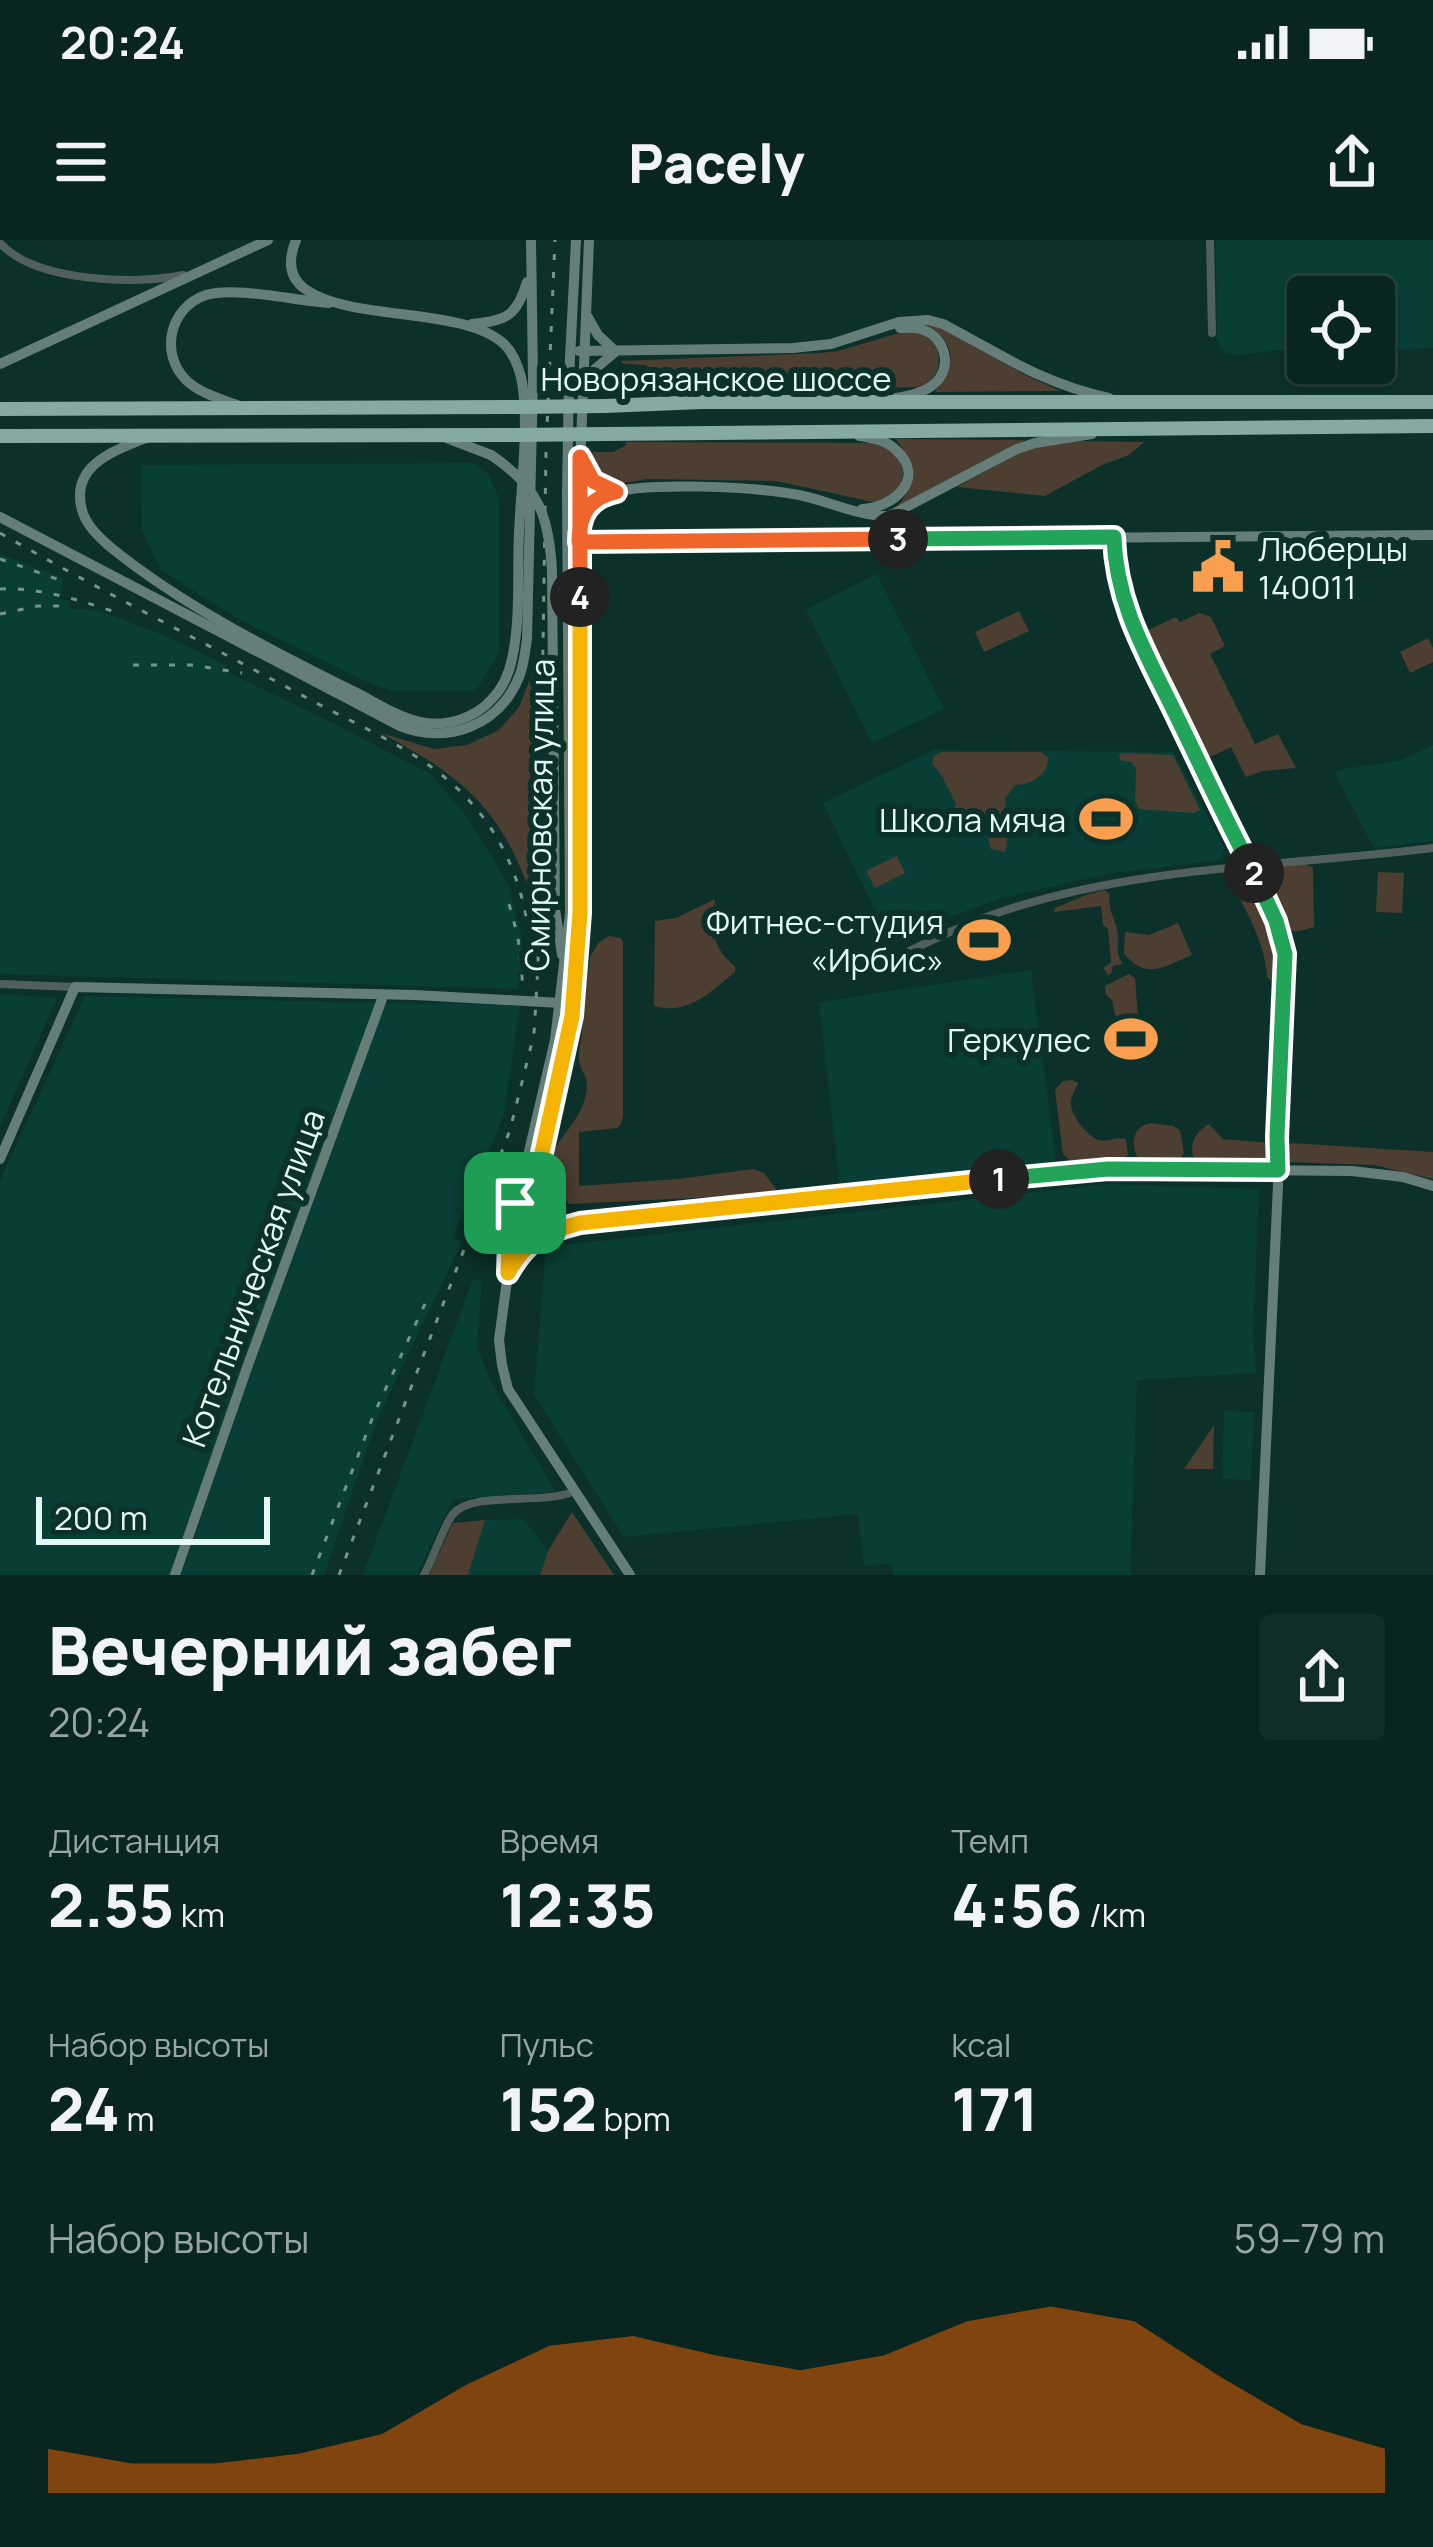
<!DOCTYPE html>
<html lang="ru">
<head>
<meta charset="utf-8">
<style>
  :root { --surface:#082520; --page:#112d29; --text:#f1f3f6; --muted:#98a5a5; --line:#29423e; --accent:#b45309 }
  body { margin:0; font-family:Manrope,sans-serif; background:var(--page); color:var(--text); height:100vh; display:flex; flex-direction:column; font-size:45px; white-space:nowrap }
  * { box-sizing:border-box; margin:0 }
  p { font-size:39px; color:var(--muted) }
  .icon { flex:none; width:66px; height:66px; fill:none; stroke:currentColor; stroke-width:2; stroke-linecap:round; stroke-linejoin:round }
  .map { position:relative; height:1335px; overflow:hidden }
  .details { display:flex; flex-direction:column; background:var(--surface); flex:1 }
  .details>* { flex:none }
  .tools { position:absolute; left:1287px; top:36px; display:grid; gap:24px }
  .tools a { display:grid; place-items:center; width:108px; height:108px; border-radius:12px; background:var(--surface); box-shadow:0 3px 9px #0004,0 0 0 3px var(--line); font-size:60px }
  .scale { position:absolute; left:36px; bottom:30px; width:234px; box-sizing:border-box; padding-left:12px; border:6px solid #e5f9f4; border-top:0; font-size:33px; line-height:42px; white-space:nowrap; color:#e5f9f4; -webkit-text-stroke:9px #0b312a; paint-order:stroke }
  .pin { position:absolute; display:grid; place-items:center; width:102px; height:102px; color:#fff; margin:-51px; border-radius:24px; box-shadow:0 6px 18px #0006 }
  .km { position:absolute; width:60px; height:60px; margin:-30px; border-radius:50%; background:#222; color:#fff; font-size:33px; line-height:60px; text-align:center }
  .round { display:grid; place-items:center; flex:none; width:126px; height:126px; border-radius:12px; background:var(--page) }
  .summary { display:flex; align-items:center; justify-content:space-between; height:204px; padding:0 48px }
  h1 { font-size:66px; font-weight:800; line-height:90px }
  .metrics { display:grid; grid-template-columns:repeat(3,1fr); gap:18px; height:204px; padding:12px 48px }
  .metrics div { display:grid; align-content:center }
  .metrics b { font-size:60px; font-weight:800 }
  .metrics small { font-size:33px; font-weight:400 }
  .metrics p { font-size:33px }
  .chart { height:336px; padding:24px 48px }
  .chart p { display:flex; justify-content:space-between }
  .chart svg { width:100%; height:216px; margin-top:12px; fill:var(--accent); opacity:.7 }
  .status { display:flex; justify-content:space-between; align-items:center; height:84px; padding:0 60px; background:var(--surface); direction:ltr }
  .status svg { height:33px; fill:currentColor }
  header { display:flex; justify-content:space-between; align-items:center; height:156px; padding:0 48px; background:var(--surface); font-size:54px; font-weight:800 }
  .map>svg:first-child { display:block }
  .built { fill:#093e36 }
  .green { fill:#4d3e32 }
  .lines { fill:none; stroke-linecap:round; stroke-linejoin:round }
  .street { stroke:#51605c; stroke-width:8 }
  .secondary { stroke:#667e79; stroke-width:10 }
  .highway { stroke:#84aaa2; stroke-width:14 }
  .rail { stroke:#76948e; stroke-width:3; stroke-dasharray:6 12; stroke-linecap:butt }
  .secondary-bridge { stroke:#667e79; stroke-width:10 }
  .highway-bridge { stroke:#84aaa2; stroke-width:14 }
  .split-1-casing { stroke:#fff; stroke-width:24 }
  .split-2-casing { stroke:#fff; stroke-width:24 }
  .split-3-casing { stroke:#fff; stroke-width:24 }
  .split-4-casing { stroke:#fff; stroke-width:24 }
  .split-5-casing { stroke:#fff; stroke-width:24 }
  .split-1 { stroke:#f5b400; stroke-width:15 }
  .split-2 { stroke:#22a559; stroke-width:15 }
  .split-3 { stroke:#22a559; stroke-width:15 }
  .split-4 { stroke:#f0652b; stroke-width:15 }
  .split-5 { stroke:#f5b400; stroke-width:15 }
  .labels { text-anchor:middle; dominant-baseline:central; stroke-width:12; stroke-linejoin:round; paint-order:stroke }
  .street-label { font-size:33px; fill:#e5f9f4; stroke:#0b312a }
  .poi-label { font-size:33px; fill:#e5f9f4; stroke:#0b312a; text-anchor:end }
</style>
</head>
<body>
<div class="status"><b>20:24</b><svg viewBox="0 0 49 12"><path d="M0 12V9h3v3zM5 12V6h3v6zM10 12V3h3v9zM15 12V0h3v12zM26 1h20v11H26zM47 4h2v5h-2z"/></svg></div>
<header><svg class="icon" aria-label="menu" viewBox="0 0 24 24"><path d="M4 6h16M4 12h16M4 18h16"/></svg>Pacely<svg class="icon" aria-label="share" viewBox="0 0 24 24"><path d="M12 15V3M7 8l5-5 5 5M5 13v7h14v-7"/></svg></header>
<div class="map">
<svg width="1433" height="1335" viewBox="0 0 1433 1335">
  <rect width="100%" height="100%" fill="#0b312a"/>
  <g class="built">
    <path d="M1216,0H1433V108L1374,110V57H1308V110H1277L1238,115L1226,113L1221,108L1217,98Z"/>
    <path d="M474,223L488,234L499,258V412L476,451H392L367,442L240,380L161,330L142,290L141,225Z"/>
    <path d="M0,314L63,338L60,359L69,361V369L97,370L166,396L226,425L227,432L333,483L432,535L468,578L508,644L521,693L524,732L518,733L519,749L0,734Z"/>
    <path d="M877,334L944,469L872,503L806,369Z"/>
    <path d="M1433,505V601L1374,608L1335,533L1344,529L1399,521Z"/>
    <path d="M934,510L1173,512L1224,608L1221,620L1113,633L1002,658L947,678L892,705L823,563Z"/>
    <path d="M1031,730L1056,923L840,947L819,762Z"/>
    <path d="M0,754L57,758L0,887Z"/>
    <path d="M85,756L377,763L170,1335H0V941Z"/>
    <path d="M386,763L520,765L504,875L453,997L462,1002L377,1180L324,1335H181L253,1127Z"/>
    <path d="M1106,944L1259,949L1253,1092L1256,1133L1137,1140L1130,1335H893L892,1324L864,1325L858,1274L624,1297L534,1155L546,1007Z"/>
    <path d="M473,1039L482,1042L477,1107L493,1146L556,1252L453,1259L417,1335H363Z"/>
    <path d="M1224,1171L1254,1172L1251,1240L1222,1239Z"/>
    <path d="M523,1279L548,1311L540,1335H468L485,1280Z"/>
  </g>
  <g class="green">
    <path d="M926,85L939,87L1025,135L1061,151L935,152C954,125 960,105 926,85Z"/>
    <path d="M906,91L922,93L937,106C941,126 939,139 918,147L624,154L623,146L638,133L647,132V125L623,124L621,121L820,113L838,111Z"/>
    <path d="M896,199L1025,200L900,267L898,265C922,237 912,224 896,199Z"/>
    <path d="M1079,201L1144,202L1129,215L1102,225L1045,256L957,247L1019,213L1038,206Z"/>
    <path d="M626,202L872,203L889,209L899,218L903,230L902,243L895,254L877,263L777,241L646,239L625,243L606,242L605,237L594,225L592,212H613L625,206Z"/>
    <path d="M1019,371L1029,391L984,412L975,392Z"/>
    <path d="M1200,373L1211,377L1225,406L1210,414L1255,504L1278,494L1296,528L1263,531L1246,537L1231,507L1204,520L1144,392L1176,377L1180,382Z"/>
    <path d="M1428,398L1433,408V422L1410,433L1400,412Z"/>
    <path d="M536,424L531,656C501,567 461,536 381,493L434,509L467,505L499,490L519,467Z"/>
    <path d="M942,512H1040L1048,517C1049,534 1032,545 1015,545L1005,559C1006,571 1009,604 1005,612L991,609C987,601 990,589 982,584L962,586L951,582L956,564C948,549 943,534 932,524L934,516Z"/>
    <path d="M1122,513L1173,515L1200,570L1193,573L1139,569L1135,561L1136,528L1131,522L1120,520L1119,515Z"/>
    <path d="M897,616L905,633L875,648L866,631Z"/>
    <path d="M1305,624L1313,628L1314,687C1310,688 1297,693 1293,691C1282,689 1268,647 1264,635L1265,631L1286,625Z"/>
    <path d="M1230,631L1247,635C1269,669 1282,701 1279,741L1274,743L1267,737C1265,700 1244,667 1227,635Z"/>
    <path d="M1378,632L1404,633L1402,673L1376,672Z"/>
    <path d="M1104,650L1110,654C1107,671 1116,678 1118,694C1119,708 1115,712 1123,724L1113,726L1111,734L1108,735L1103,728L1111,723L1108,689L1103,685L1101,666L1054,672L1055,668C1073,661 1085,654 1104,650Z"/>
    <path d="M715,659C713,689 710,706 735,726V732C711,751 689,776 654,766L655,681L676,678Z"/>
    <path d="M1178,683L1192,715C1164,726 1148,741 1124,714L1125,692L1149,695Z"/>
    <path d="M609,696L621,698L623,703V877L621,884L617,888L579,892V946L678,939L754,929L764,933L776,949L773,954L569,964C521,906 583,898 587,847C588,837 580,830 579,820C578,812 581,801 582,792C584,767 587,742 590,717L599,702Z"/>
    <path d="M1129,734L1135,738L1138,777L1116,780L1112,760L1106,755L1105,746Z"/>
    <path d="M1072,840L1078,843C1076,849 1072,854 1071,861C1069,873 1086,895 1098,900C1108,903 1114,896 1126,899L1128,915L1121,921L1086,924L1072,922L1063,914L1055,850L1063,841Z"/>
    <path d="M1151,883L1173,886L1180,890L1184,912L1181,919L1170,922L1139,920C1130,905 1132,886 1151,883Z"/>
    <path d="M1209,884L1223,899L1271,903V920L1260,924L1196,922C1187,907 1195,892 1209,884Z"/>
    <path d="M1291,903L1433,912V939L1374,925L1289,922L1283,917L1284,911Z"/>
    <path d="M1214,1185L1213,1229H1184Z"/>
    <path d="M572,1272L614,1335H540L548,1311Z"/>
    <path d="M485,1280L468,1335H429L453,1283Z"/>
  </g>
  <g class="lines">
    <g class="street">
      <path d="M1210,0L1212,93"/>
      <path d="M0,3C35,42 135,45 183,35"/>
      <path d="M872,729C916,708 960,685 1006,670C1144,625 1291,626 1433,608"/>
      <path d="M0,744L74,747"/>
      <path d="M424,1335C432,1321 445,1283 453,1274C474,1250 544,1266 574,1251"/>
    </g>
    <g class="secondary">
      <path d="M576,0L569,139L567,253L570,673L555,800L520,950L510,973L508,1033L499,1100L502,1125L508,1149L630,1335"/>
      <path d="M586,74L598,95L615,111"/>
      <path d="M472,84C506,81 517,76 527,42"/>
      <path d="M579,111L793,108L831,104L899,82L928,80L943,84C1002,115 1041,143 1109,158"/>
      <path d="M0,124L268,0"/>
      <path d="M583,148L595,129L614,113"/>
      <path d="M896,158C909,156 924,153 934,144C954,127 945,95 920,89C915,87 905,88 900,88"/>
      <path d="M237,165C221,159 199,153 186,140C159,113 170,67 206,55C234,46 297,61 329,63"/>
      <path d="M859,196C872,198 886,200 896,210C927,238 894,268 862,269"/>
      <path d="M444,197L491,215"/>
      <path d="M146,198C113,211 70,226 82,270C86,285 98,296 109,306C181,365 276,413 359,454C380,465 403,480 426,483C450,486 476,477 492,459C503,448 509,433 512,419C521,378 517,333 519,292C521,247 530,179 521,137C518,126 513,113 505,105C465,66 351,82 305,49C287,36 289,17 296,0"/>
      <path d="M581,219L593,240L614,251"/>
      <path d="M0,277L400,486C447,505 499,486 519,437C524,425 525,412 527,399L533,138L531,0"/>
      <path d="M581,280C586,268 593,259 606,254C646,241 757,247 799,255C829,261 860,277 889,276L1017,209L1035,203L1092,194"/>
      <path d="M1114,297C1117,366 1145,410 1174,470C1194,512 1213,554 1234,596C1254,634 1278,671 1285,714L1277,897L1278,945L1260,1335"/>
      <path d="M579,302L1433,295"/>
      <path d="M552,331L555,669L562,715"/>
      <path d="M0,919L75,747L415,755L561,763"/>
      <path d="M544,993L580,983L925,946L1108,929L1352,931L1403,937L1433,946"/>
      <path d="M510,1029C519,1014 551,988 551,977C552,966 548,969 544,960C539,951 539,941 538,931L572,776L580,673L582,549L579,253L589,0"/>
      <path d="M175,1335L248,1125L382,759"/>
    </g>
    <g class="highway">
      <path d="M605,166L702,162H1433"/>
      <path d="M0,169L515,167"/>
      <path d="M606,194L1433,186"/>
      <path d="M0,196L515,195"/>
    </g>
    <g class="rail">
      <path d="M0,293C101,351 205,403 307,458C351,482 412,508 449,541C492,578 518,627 527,682"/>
      <path d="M0,319L57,339"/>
      <path d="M0,349C41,347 82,361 121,374"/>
      <path d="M0,374L38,366H59"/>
      <path d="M133,425H192L242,433"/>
      <path d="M509,664L518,697L523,747"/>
      <path d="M312,1335L374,1174L430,1053"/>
      <path d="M339,1335L510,890L534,794L538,725L546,211L555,0"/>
    </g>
    <path class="secondary-bridge" d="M491,215C539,247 549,276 552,331"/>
    <g class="highway-bridge">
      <path d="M515,167L605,166"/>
      <path d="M515,195L606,194"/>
    </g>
  </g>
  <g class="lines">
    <g class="split-1-casing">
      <path id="split-1" d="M515,963L510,973L508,1033C528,998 543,993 580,983L999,939"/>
    </g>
    <g class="split-2-casing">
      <path id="split-2" d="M999,939L1108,929L1278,930L1277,897L1285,714L1276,681L1254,633"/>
    </g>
    <g class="split-3-casing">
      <path id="split-3" d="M898,299L1114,297C1116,367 1150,420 1179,481C1204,532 1227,583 1254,633"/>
    </g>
    <g class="split-4-casing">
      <path id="split-4" d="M580,357V217L593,241L616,252C589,258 579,274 579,302L898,299"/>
    </g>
    <g class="split-5-casing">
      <path id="split-5" d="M515,963L529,956L544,961L538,931L572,776L580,673V357"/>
    </g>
    <use href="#split-1" class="split-1"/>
    <use href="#split-2" class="split-2"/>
    <use href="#split-3" class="split-3"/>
    <use href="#split-4" class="split-4"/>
    <use href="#split-5" class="split-5"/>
  </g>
  <defs>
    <g id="civic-bare" transform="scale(4.14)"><path d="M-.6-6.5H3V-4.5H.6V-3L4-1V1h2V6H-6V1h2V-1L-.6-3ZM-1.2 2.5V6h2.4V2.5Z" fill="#fa9f4f" stroke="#0b312a" stroke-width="2.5" paint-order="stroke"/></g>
    <g id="stadium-bare" transform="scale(4.14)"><path d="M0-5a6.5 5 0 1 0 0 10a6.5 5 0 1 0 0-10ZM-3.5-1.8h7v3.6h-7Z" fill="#fa9f4f" stroke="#0b312a" stroke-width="2.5" paint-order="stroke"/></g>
  </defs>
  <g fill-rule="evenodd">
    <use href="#civic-bare" x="1218" y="327"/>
    <use href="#stadium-bare" x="1106" y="579"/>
    <use href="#stadium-bare" x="984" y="700"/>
    <use href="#stadium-bare" x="1131" y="799"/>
  </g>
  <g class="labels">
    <g class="street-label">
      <text x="716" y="138">Новорязанское шоссе</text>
      <text transform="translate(539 575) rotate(-89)">Смирновская улица</text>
      <text transform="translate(253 1038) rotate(-70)">Котельническая улица</text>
    </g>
    <g class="poi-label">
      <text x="1258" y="308" text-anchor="start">Люберцы<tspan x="1258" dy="38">140011</tspan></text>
      <text x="1066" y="579">Школа мяча</text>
      <text x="944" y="681">Фитнес-студия<tspan x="944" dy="38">«Ирбис»</tspan></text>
      <text x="1091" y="799">Геркулес</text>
    </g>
  </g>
</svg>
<div class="tools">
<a><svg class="icon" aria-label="locate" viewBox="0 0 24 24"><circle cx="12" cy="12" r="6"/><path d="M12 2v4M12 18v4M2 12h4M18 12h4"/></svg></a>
</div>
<div class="scale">200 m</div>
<div class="pin" style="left:515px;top:963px;background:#1e9e55"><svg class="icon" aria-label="arrive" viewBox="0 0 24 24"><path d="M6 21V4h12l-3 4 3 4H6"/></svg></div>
<b class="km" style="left:999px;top:939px">1</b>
<b class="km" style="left:1254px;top:633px">2</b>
<b class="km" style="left:898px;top:299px">3</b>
<b class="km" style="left:580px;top:357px">4</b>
</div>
<section class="details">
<div class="summary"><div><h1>Вечерний забег</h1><p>20:24</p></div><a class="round"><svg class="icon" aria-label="share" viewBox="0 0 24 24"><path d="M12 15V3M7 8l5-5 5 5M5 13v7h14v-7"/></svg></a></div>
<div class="metrics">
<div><p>Дистанция</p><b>2.55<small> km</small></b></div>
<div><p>Время</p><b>12:35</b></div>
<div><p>Темп</p><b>4:56<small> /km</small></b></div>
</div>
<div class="metrics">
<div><p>Набор высоты</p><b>24<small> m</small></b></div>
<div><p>Пульс</p><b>152<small> bpm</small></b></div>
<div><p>kcal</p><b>171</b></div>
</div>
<div class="chart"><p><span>Набор высоты</span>59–79 m</p>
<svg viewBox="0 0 160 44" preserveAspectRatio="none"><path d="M0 44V35L10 38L20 38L30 36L40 32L50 22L60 14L70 12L80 16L90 19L100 16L110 9L120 6L130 9L140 20L150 30L160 35V44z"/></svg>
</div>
</section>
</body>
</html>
